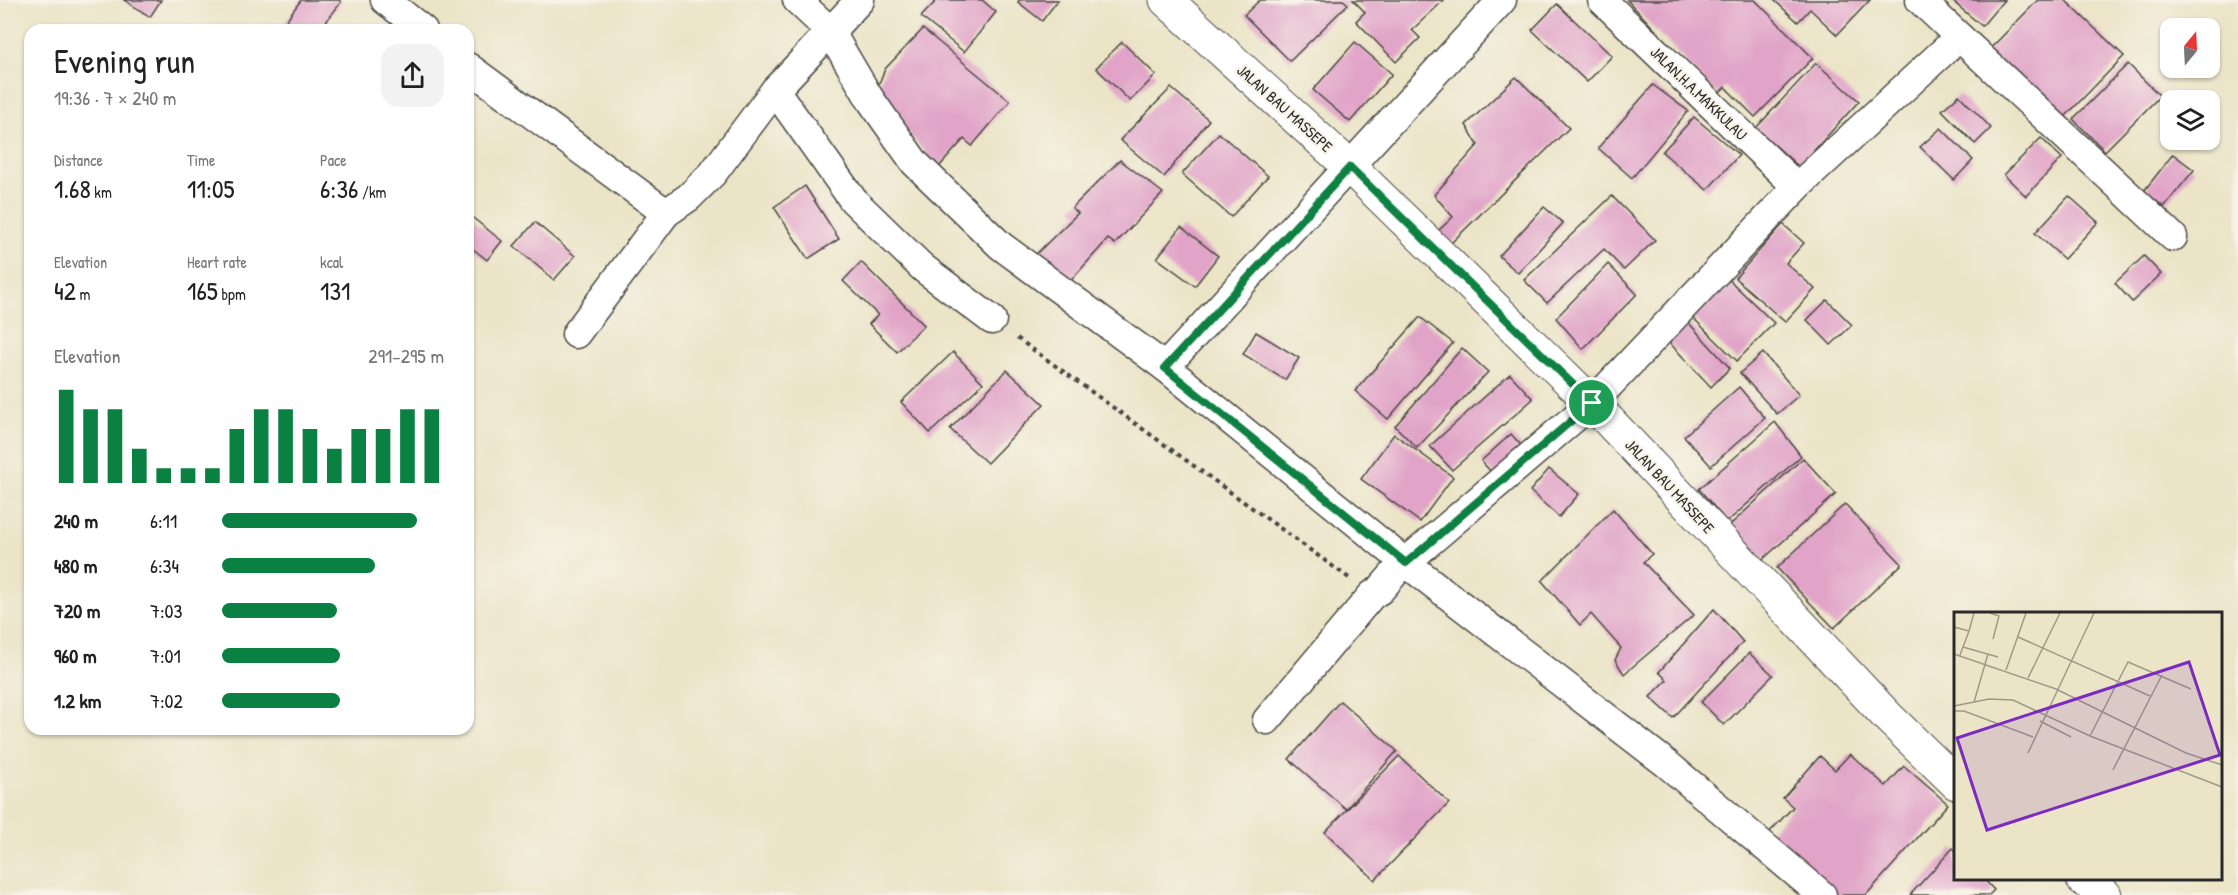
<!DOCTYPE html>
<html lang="en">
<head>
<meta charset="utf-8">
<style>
  :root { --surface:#fff; --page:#f2f2f2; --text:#222; --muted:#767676; --accent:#0b8043 }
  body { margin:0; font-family:"Patrick Hand",sans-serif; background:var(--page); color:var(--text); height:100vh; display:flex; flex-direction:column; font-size:22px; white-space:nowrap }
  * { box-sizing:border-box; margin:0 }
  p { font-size:20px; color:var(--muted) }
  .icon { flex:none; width:33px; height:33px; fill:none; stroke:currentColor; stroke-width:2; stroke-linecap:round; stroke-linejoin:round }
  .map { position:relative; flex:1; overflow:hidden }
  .side { position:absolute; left:24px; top:24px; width:450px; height:711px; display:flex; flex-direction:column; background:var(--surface); border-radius:18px; box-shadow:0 2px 4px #0004 }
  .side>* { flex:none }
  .needle { width:39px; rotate:18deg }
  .buttons { position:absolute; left:2160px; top:18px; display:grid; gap:12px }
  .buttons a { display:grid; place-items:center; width:60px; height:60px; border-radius:12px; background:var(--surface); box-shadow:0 2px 4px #0004; font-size:30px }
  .pin { position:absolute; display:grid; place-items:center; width:51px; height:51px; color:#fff; margin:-26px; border:3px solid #fff; border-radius:50%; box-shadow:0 2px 6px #0007 }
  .round { display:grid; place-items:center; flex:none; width:63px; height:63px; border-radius:18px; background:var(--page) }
  .summary { display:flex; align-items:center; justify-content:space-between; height:102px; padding:0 30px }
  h1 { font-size:33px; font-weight:600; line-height:45px }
  .metrics { display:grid; grid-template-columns:repeat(3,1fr); gap:9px; height:102px; padding:6px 30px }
  .metrics div { display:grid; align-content:center }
  .metrics b { font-size:26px; font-weight:600 }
  .metrics small { font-size:16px; font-weight:400 }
  .metrics p { font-size:16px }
  .chart { height:168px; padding:12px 30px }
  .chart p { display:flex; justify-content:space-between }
  .chart svg { width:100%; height:108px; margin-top:6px; stroke:var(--accent); stroke-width:6 }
  ul { padding:0 30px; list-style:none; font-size:20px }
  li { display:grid; grid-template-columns:96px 72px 1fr; align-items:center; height:45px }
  li i { height:15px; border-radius:8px; background:var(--accent) }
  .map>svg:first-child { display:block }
  .building { fill:#e1a4c8 }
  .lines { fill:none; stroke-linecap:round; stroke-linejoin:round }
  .street-casing { stroke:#484742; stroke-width:31 }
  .primary-casing { stroke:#484742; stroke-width:35 }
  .path { stroke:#484742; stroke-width:4; stroke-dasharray:4.5 4.5; stroke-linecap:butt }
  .street { stroke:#fff; stroke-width:28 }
  .primary { stroke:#fff; stroke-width:33 }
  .route-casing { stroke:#fff; stroke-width:12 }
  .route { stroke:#0b8043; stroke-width:8 }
  .labels { text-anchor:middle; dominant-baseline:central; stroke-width:4.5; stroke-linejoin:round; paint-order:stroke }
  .street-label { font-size:16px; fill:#2b2b2b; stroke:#f7f3e8 }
  .inset-road { fill:none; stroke:#9e9a89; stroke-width:1.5 }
  .view { fill:#7b2cbf; fill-opacity:0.15; stroke:#7b2cbf; stroke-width:3 }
  .inset-edge { fill:none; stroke:#2b2b2b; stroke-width:3 }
</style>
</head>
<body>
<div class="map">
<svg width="2238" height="895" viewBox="0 0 2238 895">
  <rect width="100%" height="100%" fill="#f7f3e8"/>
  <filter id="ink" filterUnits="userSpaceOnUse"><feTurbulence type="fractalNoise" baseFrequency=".0167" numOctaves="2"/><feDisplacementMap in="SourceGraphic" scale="12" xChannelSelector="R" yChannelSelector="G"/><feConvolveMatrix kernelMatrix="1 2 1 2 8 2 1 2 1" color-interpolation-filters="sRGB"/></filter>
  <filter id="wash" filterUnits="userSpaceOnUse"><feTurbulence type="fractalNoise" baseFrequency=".008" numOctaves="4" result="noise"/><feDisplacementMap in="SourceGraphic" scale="24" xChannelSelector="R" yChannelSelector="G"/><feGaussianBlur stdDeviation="1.35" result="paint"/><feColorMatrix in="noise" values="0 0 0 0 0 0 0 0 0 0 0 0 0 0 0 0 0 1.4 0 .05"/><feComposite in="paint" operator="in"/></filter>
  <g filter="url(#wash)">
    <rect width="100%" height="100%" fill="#ebe4c7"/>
    <g id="blocks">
      <g class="building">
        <path d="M124,0H161L150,17Z"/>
        <path d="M301,0H339L341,2L320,30H279Z"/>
        <path d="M937,0H982L996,12L964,52L921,17Z"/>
        <path d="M1019,0H1058L1042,21L1018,2Z"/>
        <path d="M1260,0H1343L1348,4L1290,61L1244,15Z"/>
        <path d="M1353,0H1444L1412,30L1420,38L1396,62L1356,21L1365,12Z"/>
        <path d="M1627,0H1755L1813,58L1755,117L1725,87L1717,95Z"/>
        <path d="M1774,0H1870L1837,35L1810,9L1798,22Z"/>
        <path d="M1951,0H2004L1982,26Z"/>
        <path d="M2038,0H2065L2124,56L2058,124L1985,54Z"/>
        <path d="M1557,4L1612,56L1587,82L1532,30Z"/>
        <path d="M923,29L1010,101L972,146L964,139L938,168L875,93L885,69Z"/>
        <path d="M1122,42L1156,75L1130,101L1096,68Z"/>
        <path d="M1355,42L1392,74L1350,122L1313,90Z"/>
        <path d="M1816,63L1859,101L1799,167L1756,128Z"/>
        <path d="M2128,64L2160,96L2105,151L2073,119Z"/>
        <path d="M1516,77L1569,128L1451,243L1437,232L1453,217L1434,195L1478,145L1466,125Z"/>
        <path d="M1653,85L1688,111L1632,178L1598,148Z"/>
        <path d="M1171,88L1209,120L1164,177L1120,140Z"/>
        <path d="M1959,95L1991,128L1975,144L1942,110Z"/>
        <path d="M1694,117L1739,155L1707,190L1662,152Z"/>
        <path d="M1941,128L1973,160L1954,180L1920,147Z"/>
        <path d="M1219,133L1268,176L1231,217L1182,174Z"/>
        <path d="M2041,138L2062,158L2026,196L2004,175Z"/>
        <path d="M2173,154L2194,170L2164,207L2144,191Z"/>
        <path d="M1120,160L1163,193L1115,244L1108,239L1065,287L1033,257L1078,213L1072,208Z"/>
        <path d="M805,186L839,239L808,259L774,207Z"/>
        <path d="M1612,196L1655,240L1624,270L1604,249L1547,303L1524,280Z"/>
        <path d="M2069,196L2098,222L2064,259L2035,233Z"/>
        <path d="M1544,207L1563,223L1518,273L1499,256Z"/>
        <path d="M468,214L502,241L487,260L468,245Z"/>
        <path d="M535,222L575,256L554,280L514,246Z"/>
        <path d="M1783,224L1804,243L1786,263L1815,289L1785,322L1735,278Z"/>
        <path d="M1181,227L1218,256L1195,286L1157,258Z"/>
        <path d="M2144,256L2161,274L2132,302L2115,283Z"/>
        <path d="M861,262L924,325L897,352L869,324L878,315L843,281Z"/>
        <path d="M1608,264L1637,294L1583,349L1556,318Z"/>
        <path d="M1723,274L1774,323L1737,361L1687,312Z"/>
        <path d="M1827,300L1852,325L1831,345L1807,320Z"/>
        <path d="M1420,317L1453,343L1388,419L1355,391Z"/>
        <path d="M1686,320L1730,368L1711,387L1666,339Z"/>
        <path d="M1256,332L1299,358L1285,380L1243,354Z"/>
        <path d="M1462,348L1488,372L1417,448L1395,426Z"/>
        <path d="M953,352L983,383L930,433L901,402Z"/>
        <path d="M1763,353L1799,395L1777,414L1740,373Z"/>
        <path d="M1007,370L1044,404L987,463L950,429Z"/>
        <path d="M1510,374L1533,399L1452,470L1430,446Z"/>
        <path d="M1739,387L1765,418L1711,466L1684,436Z"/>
        <path d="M1775,422L1801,456L1727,522L1699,489Z"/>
        <path d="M1394,434L1453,477L1420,522L1361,479Z"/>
        <path d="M1511,434L1526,451L1496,477L1481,461Z"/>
        <path d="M1803,458L1836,494L1762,560L1730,525Z"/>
        <path d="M1549,469L1579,494L1559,517L1530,491Z"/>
        <path d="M1845,504L1902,564L1834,628L1777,568Z"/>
        <path d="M1613,509L1652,554L1643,562L1694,615L1624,674L1615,660L1621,648L1591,614L1580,625L1542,581Z"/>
        <path d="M1714,609L1743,642L1673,718L1650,697L1667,680L1659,672Z"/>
        <path d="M1749,653L1773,675L1724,725L1701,702Z"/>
        <path d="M1340,701L1397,751L1346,809L1289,759Z"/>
        <path d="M1850,754L1886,786L1904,766L1948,804L1866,895H1835L1767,835L1793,807L1783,798L1820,756L1835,770Z"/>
        <path d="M1399,756L1449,803L1375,880L1325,832Z"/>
        <path d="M1953,848L1956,851V878H1983L1994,890L1989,895H1910Z"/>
      </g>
    </g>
  </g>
  <g filter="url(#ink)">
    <use href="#blocks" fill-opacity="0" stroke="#484742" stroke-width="1.5"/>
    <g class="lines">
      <g class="street-casing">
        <g id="street">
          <path d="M385,0L423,30"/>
          <path d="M797,0L830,31L870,99L915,163L1001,246L1165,367"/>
          <path d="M1502,0L1165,367L1406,563L1667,764L1822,895"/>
          <path d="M1602,0L1797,187"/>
          <path d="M1920,0L2173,237"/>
          <path d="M468,67L666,213"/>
          <path d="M775,90L853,200L923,268L992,320"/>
          <path d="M576,334L666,213L689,197L713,173L775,90L860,0"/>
          <path d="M1267,720L1372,595L1380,590L1399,568L1592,403L1797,187L1959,37"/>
        </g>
      </g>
      <g class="primary-casing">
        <g id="primary">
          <path d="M1166,0L1350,167L1592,403L1888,717L1956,783"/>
          <path d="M2082,878L2105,895"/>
        </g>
      </g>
      <path class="path" d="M1017,338L1349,578"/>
      <use href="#street" class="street"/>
      <use href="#primary" class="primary"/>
    </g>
  </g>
  <g class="lines" filter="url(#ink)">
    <g class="route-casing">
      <path id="route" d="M1350,167L1592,403L1406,563L1165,368Z"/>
    </g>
    <use href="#route" class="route"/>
  </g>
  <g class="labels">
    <g class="street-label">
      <text transform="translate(1699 93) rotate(44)">JALAN.H.A.MAKKULAU</text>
      <text transform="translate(1285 108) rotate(42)">JALAN BAU MASSEPE</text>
      <text transform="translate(1670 486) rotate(47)">JALAN BAU MASSEPE</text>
    </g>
  </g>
  <g transform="translate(1954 612)">
    <rect width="268" height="268" fill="#ebe4c7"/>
    <path class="inset-road" d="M36,1L45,4L39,27M0,15L15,19L6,43M15,19L20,1M64,25L196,84M9,35L44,45M0,42L102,77L232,141L268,153M52,58L72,1M74,66L106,1M237,77L174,50L136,124L268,175M20,90L34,42M0,94L35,87L59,88L136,124M0,99H10L79,125M86,109L117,125M74,141L140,1M159,158L208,63"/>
    <path class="view" d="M235,50L266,143L33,218L3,126Z"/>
    <rect width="268" height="268" class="inset-edge"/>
  </g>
</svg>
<div class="buttons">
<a><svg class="needle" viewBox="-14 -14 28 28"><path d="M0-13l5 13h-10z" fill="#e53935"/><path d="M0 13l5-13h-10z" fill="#767676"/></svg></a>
<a><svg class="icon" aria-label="layers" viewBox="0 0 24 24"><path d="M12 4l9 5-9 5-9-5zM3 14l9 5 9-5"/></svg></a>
</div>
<div class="pin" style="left:1592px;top:403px;background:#1e9e55"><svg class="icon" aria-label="arrive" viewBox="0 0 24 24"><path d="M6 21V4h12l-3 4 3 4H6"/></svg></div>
<section class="side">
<div class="summary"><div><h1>Evening run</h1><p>19:36 · 7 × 240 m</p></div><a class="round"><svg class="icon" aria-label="share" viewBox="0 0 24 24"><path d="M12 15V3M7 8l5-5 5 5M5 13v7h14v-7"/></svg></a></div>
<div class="metrics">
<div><p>Distance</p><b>1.68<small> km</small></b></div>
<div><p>Time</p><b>11:05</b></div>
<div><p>Pace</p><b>6:36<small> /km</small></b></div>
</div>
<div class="metrics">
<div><p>Elevation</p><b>42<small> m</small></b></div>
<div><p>Heart rate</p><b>165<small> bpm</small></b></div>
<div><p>kcal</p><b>131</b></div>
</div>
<div class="chart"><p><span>Elevation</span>291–295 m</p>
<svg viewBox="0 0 160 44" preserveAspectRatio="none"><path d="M5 44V6M15 44V14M25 44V14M35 44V30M45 44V38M55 44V38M65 44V38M75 44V22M85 44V14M95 44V14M105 44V22M115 44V30M125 44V22M135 44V22M145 44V14M155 44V14"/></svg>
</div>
<ul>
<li><b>240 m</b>6:11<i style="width:88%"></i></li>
<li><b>480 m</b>6:34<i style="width:69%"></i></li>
<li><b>720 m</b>7:03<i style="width:52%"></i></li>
<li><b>960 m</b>7:01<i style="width:53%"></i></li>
<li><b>1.2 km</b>7:02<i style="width:53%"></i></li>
</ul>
</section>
</div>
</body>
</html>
